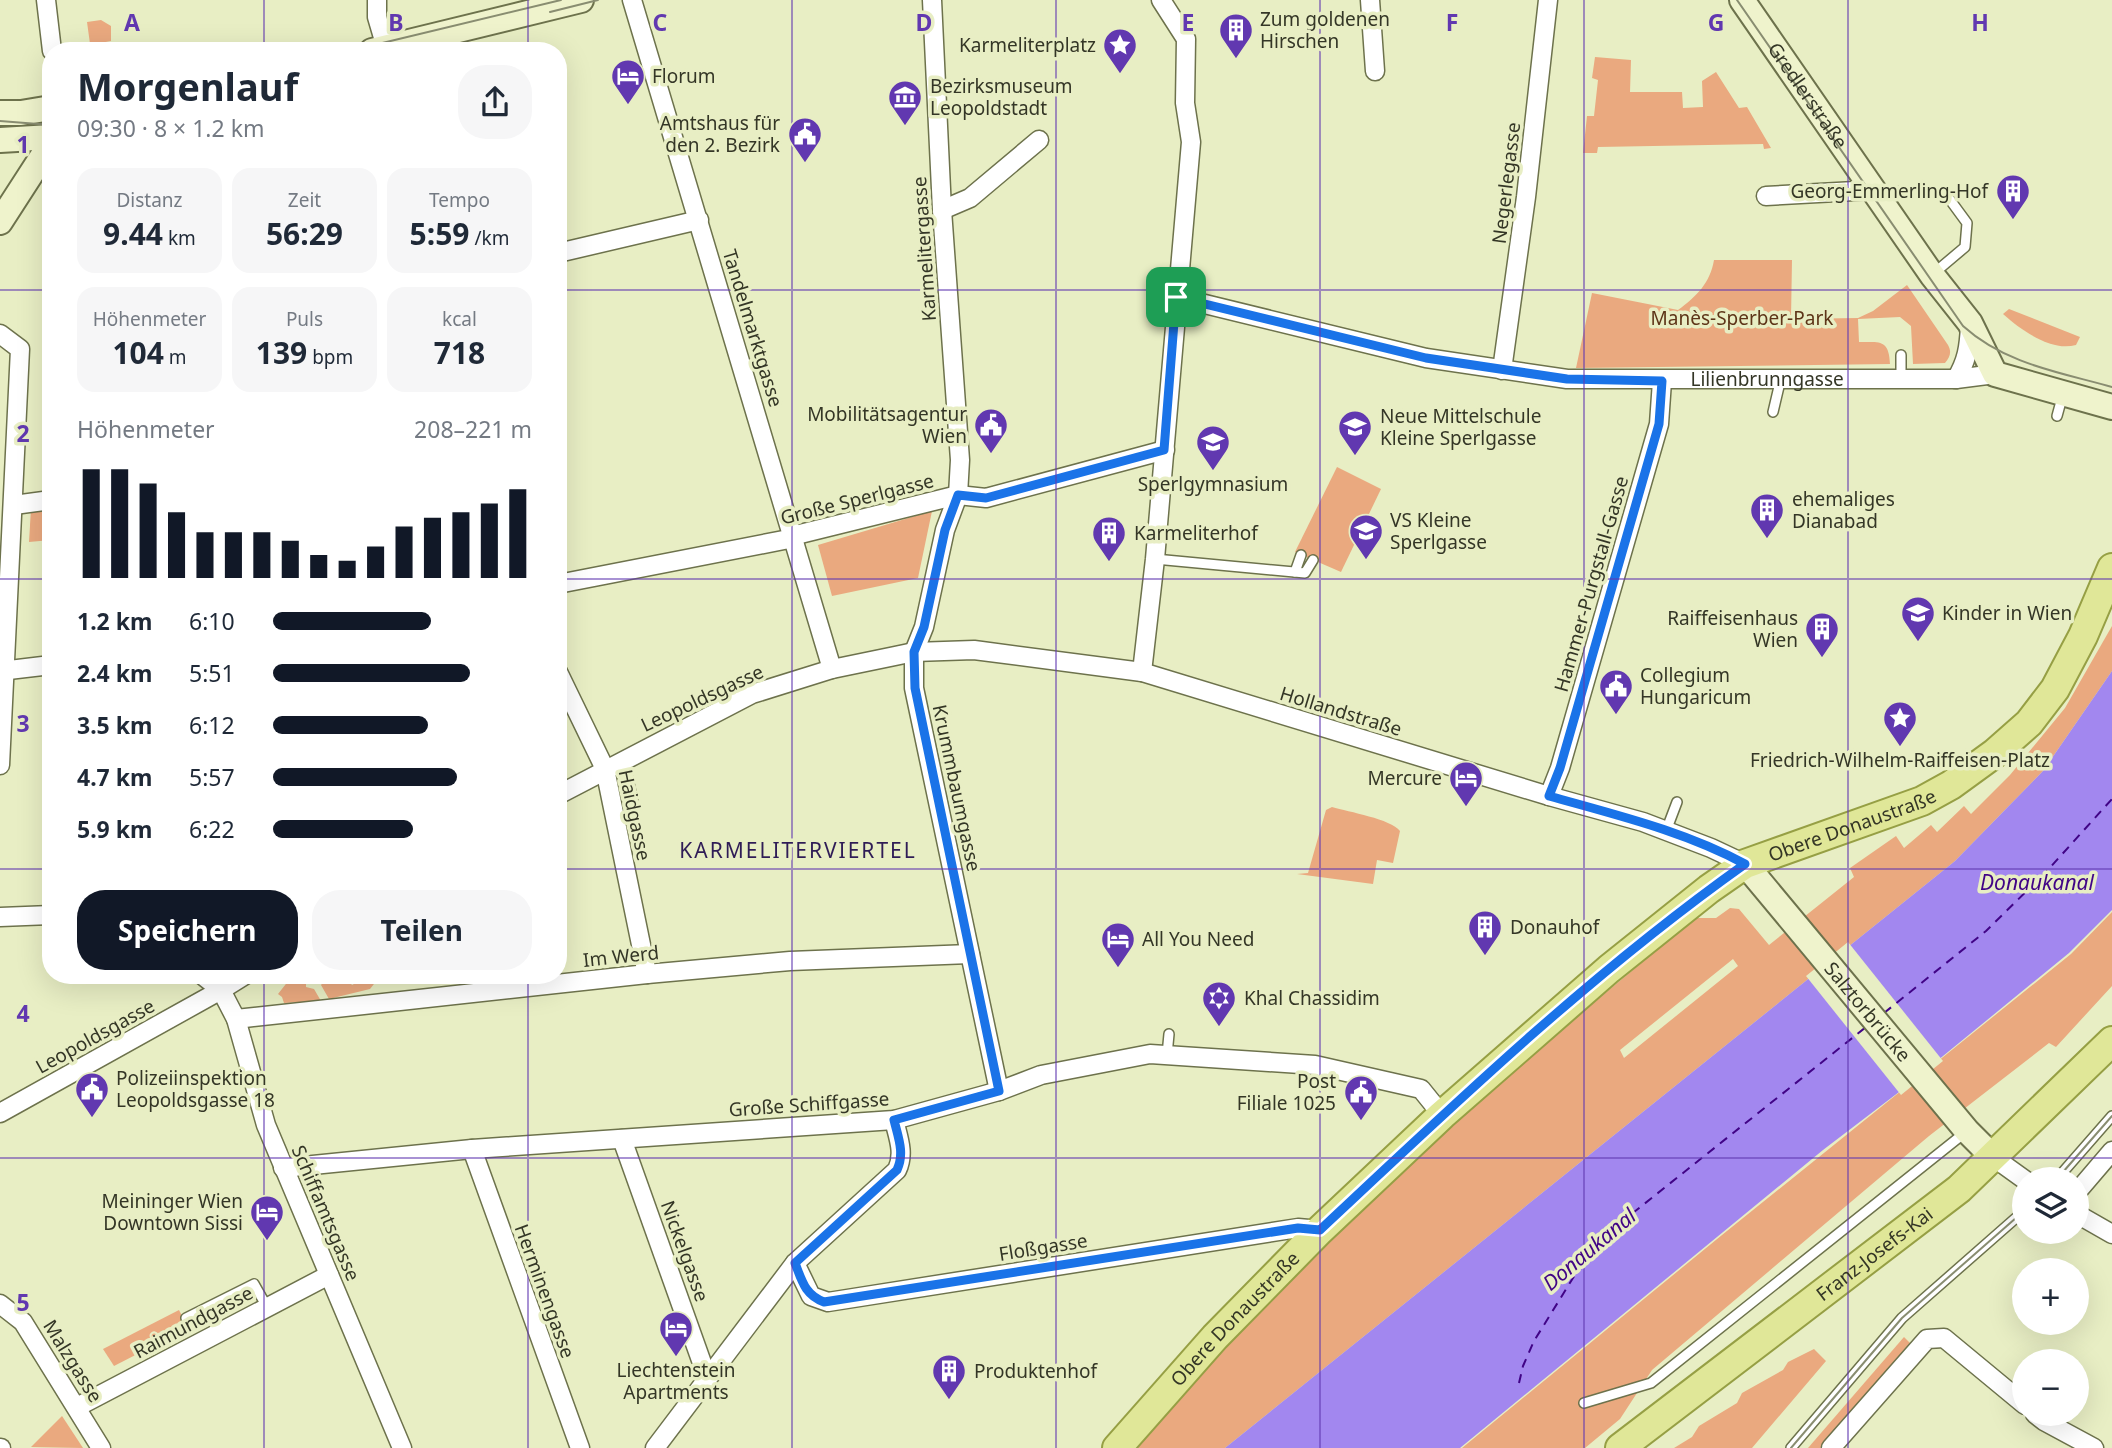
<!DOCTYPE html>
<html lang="de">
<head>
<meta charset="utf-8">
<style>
  :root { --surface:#fff; --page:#f6f6f7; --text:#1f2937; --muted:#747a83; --accent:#111827 }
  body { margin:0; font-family:"Noto Sans",sans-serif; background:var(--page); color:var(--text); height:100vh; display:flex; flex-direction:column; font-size:26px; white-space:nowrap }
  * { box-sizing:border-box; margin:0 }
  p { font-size:23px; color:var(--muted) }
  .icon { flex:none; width:38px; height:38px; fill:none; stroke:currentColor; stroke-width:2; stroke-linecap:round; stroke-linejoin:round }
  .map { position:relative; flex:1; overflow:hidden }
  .drawer { position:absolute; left:42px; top:42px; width:525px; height:942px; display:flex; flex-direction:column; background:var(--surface); border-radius:28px; box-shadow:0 7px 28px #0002 }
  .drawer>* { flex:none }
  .controls { position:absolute; left:2012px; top:1167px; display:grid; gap:14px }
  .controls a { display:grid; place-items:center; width:77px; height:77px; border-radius:50%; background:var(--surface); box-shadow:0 7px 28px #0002; font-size:35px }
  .pin { position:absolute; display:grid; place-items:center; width:60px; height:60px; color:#fff; margin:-30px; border-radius:14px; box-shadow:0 4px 10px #0006 }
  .round { display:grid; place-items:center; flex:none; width:74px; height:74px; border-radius:28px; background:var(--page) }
  .head { display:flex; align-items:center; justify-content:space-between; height:119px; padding:0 35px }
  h1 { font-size:38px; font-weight:700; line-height:52px }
  .metrics { display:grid; grid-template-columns:repeat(3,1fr); gap:10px; height:119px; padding:7px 35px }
  .metrics div { display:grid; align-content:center; border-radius:18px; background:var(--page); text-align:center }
  .metrics b { font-size:30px; font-weight:700 }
  .metrics small { font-size:19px; font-weight:400 }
  .metrics p { font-size:19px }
  .chart { height:196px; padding:14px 35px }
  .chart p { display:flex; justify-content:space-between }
  .chart svg { width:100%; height:126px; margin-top:7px; stroke:var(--accent); stroke-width:6 }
  .cta { display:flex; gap:14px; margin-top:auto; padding:14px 35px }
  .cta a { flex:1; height:80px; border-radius:28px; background:var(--accent); color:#fff; font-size:28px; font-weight:700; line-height:80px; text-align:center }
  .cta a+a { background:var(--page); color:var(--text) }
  ul { padding:0 35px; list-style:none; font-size:23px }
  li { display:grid; grid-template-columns:112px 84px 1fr; align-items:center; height:52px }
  li i { height:18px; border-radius:9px; background:var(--accent) }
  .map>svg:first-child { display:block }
  .green { fill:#eaa97f; fill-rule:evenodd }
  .water { fill:#a287ef }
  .pier { fill:#e8eec4 }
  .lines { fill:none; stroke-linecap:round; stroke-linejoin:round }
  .ferry { stroke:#410486; stroke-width:2; stroke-dasharray:9 7; stroke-linecap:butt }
  .lane-casing { stroke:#6d724c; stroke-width:12 }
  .street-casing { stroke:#6d724c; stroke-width:21 }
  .secondary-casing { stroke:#6d724c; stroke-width:28 }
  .primary-casing { stroke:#969f44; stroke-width:32 }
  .lane { stroke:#fff; stroke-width:9 }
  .street { stroke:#fff; stroke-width:18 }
  .secondary { stroke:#eff3cc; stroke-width:24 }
  .primary { stroke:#e0e798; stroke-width:28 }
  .tram { stroke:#898d71; stroke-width:2 }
  .route-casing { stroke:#fff; stroke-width:14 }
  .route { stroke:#1a73e8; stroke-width:9 }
  .grid { fill:none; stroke:#6138b0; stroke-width:2; stroke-opacity:0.55 }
  .labels { text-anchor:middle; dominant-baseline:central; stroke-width:7; stroke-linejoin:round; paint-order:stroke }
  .poi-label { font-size:19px; fill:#343626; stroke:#e8eec4; text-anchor:start }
  .street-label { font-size:19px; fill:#343626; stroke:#e8eec4 }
  .park-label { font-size:19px; fill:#5d3518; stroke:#e8eec4 }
  .neighbourhood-label { font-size:21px; letter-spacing:2px; fill:#2f1c56; stroke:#e8eec4 }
  .water-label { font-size:21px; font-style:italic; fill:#410486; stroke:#e8eec4 }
  .grid-label { font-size:23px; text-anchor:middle; font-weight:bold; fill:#6138b0; stroke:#e8eec4; stroke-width:7; stroke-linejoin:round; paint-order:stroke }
</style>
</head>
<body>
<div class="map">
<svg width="2112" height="1448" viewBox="0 0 2112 1448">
  <rect width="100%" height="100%" fill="#e8eec4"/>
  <g class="green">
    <path d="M101,20L111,26V41L100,43V51H91L87,22Z"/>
    <path d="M1595,57L1631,60L1630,92H1682L1683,108L1703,107L1702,81L1716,72L1739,108L1747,107L1771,148L1764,149L1763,144L1598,147L1597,153H1583L1587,116H1594L1598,80L1592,78Z"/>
    <path d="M1714,260H1792L1791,319L1858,318L1873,311L1907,285L1948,345C1952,352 1950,357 1945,363L1913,364L1911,326L1900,317L1858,319L1859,342C1880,342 1889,339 1890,364L1576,368L1592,293L1678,310C1697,296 1710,283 1714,260Z"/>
    <path d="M2009,309L2080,337L2076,345C2051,352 2021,330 2003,314Z"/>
    <path d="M1337,467L1381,489L1341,572L1295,552Z"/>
    <path d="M51,506V540L29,542L31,509Z"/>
    <path d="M932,511L918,578L832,596L818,545Z"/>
    <path d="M2112,626V671L2043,771L1955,861L1225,1448H1138L1153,1426L1202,1369L1364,1205L1463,1112L1695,918H1716L1730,908L1739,909L1769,945L1854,877L1850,868L1896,836L1904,848L1931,825L1937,832L1964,806L1971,814L2010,775L2065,708ZM1733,959L1738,966L1624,1058L1620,1050Z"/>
    <path d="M1332,807C1349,812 1391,819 1400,831L1393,863L1377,860L1373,884L1297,874L1308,873L1326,810Z"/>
    <path d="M2112,912V986L2056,1047L2049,1043L1929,1136L1652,1370L1620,1419L1585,1448H1462L1722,1235L2071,954Z"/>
    <path d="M293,975H306V987L314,989L321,1001L284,1003L282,997L278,994Z"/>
    <path d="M321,975L346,977L352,985L371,975H381L370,989L329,999L321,985L324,981Z"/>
    <path d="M179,1310L188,1328L114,1366L103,1349Z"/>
    <path d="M1904,1337L1910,1343L1820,1448H1808Z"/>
    <path d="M1814,1349L1826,1361L1752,1448H1674L1692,1437L1699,1426L1737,1403L1742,1393L1783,1370L1788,1362Z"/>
    <path d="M62,1416L83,1448L31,1447Z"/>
  </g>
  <path class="water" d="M2112,671V910L2069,953L1899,1092L1823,1150L1460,1448H1225L1955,861L2043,771Z"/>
  <path class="pier" d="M1848,942L1943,1061L1901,1095L1806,976Z"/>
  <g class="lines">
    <g class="ferry">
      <path d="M1884,1013L1986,931L2046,872L2112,799"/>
      <path d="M1519,1383L1523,1366L1534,1341L1594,1244L1866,1027"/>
    </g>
    <g class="lane-casing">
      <g id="lane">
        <path d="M1880,191L1945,193L1967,223L1965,247L1933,274"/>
        <path d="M1901,355V379"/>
        <path d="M1773,412L1781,378"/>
        <path d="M2057,416L2063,394"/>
        <path d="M1155,559L1305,573L1313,560"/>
        <path d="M1295,572L1301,555"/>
        <path d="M624,760L633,802"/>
        <path d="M1666,831L1677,802"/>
        <path d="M1167,1055L1169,1034"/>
        <path d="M2056,1180L2112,1116"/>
        <path d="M186,1318L254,1284L267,1307"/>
        <path d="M1584,1403L1651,1383L1967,1131"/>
        <path d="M1791,1448L1902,1318L2025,1210"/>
      </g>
    </g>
    <g class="street-casing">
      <g id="street">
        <path d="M46,0L52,51"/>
        <path d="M377,0V17L387,51"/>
        <path d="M632,0L832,669"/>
        <path d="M932,0L942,210L960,460L958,495L945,530L924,627L914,652V688L999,1091"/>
        <path d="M1370,0L1375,71"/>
        <path d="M1766,196L1873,190"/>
        <path d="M942,210L970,198L1039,140"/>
        <path d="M558,253L699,220"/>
        <path id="s1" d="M1176,297L1426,358L1567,379H1956L1995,374"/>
        <path d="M0,334L20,349L0,765"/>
        <path d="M1502,370L1526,197L1548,0"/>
        <path d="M1956,379C1967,361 1969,347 1970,326"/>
        <path d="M14,505L51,500"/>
        <path d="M558,584L794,538L800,534L958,495L986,498L1165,450"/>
        <path d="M0,671L51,665"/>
        <path d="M558,672L605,769L647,974"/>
        <path d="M1142,672L1155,559L1191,142L1185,103L1186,39L1161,0"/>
        <path d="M558,795L752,694L832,669L895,656L914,652L974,650L1142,672L1549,796L1643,822L1711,848L1745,864"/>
        <path d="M1549,796L1560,768L1659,424L1662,381"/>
        <path d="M0,917L51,915"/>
        <path d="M202,975L221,990L236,1019L266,1125L402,1448"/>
        <path d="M236,1019L647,974L790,961L970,954"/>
        <path d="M0,1113L221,990L245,975"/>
        <path d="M622,1139L707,1377"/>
        <path d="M472,1149L580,1448"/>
        <path d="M1993,1157L2025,1180"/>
        <path d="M283,1168L472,1149L894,1120L999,1091L1041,1075L1150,1054L1315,1065L1421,1089L1442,1115"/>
        <path d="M2077,1192L2112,1151"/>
        <path d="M2077,1214L2112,1234"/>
        <path d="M795,1263L811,1296L828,1302L1298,1228L1320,1230"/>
        <path d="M0,1304L23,1322L101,1448"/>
        <path d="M77,1407L329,1275"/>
        <path d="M2035,1414L2044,1421L2094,1448"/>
        <path d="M0,1448H1"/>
        <path d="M655,1448L795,1263L897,1170C905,1153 898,1137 894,1120"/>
        <path d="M1831,1448L1927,1339L1944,1338L2025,1405"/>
      </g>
    </g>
    <g class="secondary-casing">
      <g id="secondary">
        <path id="s2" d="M1742,0L1932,275L1970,323L1995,374L2112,407"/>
        <path d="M372,51L581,0"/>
        <path d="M0,113H21L51,108"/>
        <path d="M0,140L51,137"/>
        <path d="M0,222L51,143"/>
        <path id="s3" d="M1745,864L1967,1131L1993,1157"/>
      </g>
    </g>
    <g class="primary-casing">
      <g id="primary">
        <path id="s4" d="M1117,1448L1215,1337L1320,1230L1442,1115L1609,969L1709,889L1745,864L1922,801L1951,785L1995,753L2029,723L2055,689L2083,636L2112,568"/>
        <path id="s5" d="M1620,1448L1959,1189L2112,1041"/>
      </g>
    </g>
    <use href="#lane" class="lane"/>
    <use href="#street" class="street"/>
    <use href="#secondary" class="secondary"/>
    <use href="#primary" class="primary"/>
    <g class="tram">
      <path d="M1737,0L1963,326C2005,364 2059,372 2112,387"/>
      <path d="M550,12L598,0"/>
      <path d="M349,51L561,0"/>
      <path d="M0,121L51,125"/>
      <path d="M2056,1180L2112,1116"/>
      <path d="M1791,1448L1902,1318L2025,1210"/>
    </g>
  </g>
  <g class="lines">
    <g class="route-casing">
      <path id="route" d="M1176,297L1426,358L1567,379L1662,381L1659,424L1560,768L1549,796C1616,815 1684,831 1745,864C1593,972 1456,1102 1320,1230L1298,1228L824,1302C805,1295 802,1281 795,1263L897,1170C905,1153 898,1137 894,1120L999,1091L915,688L914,652L924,627L945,530L958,495L986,498L1164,450Z"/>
    </g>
    <use href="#route" class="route"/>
  </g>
  <path class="grid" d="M264,0V51M528,0V51M792,0V1448M1056,0V1448M1320,0V1448M1584,0V1448M1848,0V1448M0,290H51M558,290H2112M0,579H51M558,579H2112M0,869H51M558,869H2112M264,975V1448M528,975V1448M0,1158H2112"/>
  <defs>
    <g id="building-pin" transform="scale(1.75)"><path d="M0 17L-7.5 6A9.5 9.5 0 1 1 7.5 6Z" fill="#6138b0" stroke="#e8eec4"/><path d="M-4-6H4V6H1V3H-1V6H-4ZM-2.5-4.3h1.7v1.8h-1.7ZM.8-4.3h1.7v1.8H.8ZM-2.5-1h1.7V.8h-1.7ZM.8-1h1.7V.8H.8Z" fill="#fff"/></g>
    <g id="sight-pin" transform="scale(1.75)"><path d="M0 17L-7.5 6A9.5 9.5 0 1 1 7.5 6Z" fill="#6138b0" stroke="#e8eec4"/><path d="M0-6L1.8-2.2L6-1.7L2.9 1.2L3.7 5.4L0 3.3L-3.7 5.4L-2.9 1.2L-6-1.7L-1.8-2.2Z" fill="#fff"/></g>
    <g id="hotel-pin" transform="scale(1.75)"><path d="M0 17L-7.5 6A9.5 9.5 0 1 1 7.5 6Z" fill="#6138b0" stroke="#e8eec4"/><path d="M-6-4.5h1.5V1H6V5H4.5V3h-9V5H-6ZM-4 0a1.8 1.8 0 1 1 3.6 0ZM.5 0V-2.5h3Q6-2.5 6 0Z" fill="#fff"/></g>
    <g id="museum-pin" transform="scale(1.75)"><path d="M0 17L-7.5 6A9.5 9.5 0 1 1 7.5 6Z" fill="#6138b0" stroke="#e8eec4"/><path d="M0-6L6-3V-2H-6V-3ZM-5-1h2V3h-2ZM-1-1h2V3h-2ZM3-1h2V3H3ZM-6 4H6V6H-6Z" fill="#fff"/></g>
    <g id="civic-pin" transform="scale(1.75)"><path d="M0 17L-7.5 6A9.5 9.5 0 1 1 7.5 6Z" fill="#6138b0" stroke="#e8eec4"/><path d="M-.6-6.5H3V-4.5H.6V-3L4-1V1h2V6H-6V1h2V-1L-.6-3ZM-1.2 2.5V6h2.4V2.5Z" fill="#fff"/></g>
    <g id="school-pin" transform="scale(1.75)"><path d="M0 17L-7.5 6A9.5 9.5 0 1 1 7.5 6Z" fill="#6138b0" stroke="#e8eec4"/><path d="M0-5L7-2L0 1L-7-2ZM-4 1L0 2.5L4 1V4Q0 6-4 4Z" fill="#fff"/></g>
    <g id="synagogue-pin" transform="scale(1.75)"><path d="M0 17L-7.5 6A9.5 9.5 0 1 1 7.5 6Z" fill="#6138b0" stroke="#e8eec4"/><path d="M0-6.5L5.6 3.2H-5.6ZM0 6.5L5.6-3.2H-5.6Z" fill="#fff"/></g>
  </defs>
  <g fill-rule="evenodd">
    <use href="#building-pin" x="1236" y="30"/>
    <use href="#sight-pin" x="1120" y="45"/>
    <use href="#hotel-pin" x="628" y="76"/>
    <use href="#museum-pin" x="905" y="97"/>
    <use href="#civic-pin" x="805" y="134"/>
    <use href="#building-pin" x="2013" y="191"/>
    <use href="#civic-pin" x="991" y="425"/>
    <use href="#school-pin" x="1355" y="427"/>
    <use href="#school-pin" x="1213" y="442"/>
    <use href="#building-pin" x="1767" y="510"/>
    <use href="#school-pin" x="1366" y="531"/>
    <use href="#building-pin" x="1109" y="533"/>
    <use href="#school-pin" x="1918" y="613"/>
    <use href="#building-pin" x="1822" y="629"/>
    <use href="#civic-pin" x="1616" y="686"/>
    <use href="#sight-pin" x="1900" y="718"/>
    <use href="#hotel-pin" x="1466" y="778"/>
    <use href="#building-pin" x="1485" y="927"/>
    <use href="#hotel-pin" x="1118" y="939"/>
    <use href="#synagogue-pin" x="1219" y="998"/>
    <use href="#civic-pin" x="92" y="1089"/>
    <use href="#civic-pin" x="1361" y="1092"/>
    <use href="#hotel-pin" x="267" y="1212"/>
    <use href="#hotel-pin" x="676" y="1328"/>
    <use href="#building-pin" x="949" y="1371"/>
  </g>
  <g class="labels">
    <g class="poi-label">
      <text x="1260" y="19">Zum goldenen<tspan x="1260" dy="22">Hirschen</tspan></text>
      <text x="1096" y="45" text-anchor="end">Karmeliterplatz</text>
      <text x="652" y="76">Florum</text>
      <text x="930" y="86">Bezirksmuseum<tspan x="930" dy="22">Leopoldstadt</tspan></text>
      <text x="780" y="123" text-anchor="end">Amtshaus für<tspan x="780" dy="22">den 2. Bezirk</tspan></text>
      <text x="1988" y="191" text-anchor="end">Georg-Emmerling-Hof</text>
      <text x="967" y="414" text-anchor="end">Mobilitätsagentur<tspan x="967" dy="22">Wien</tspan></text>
      <text x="1380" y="416">Neue Mittelschule<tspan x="1380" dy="22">Kleine Sperlgasse</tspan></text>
      <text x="1213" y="484" text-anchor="middle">Sperlgymnasium</text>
      <text x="1792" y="499">ehemaliges<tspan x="1792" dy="22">Dianabad</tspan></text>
      <text x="1390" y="520">VS Kleine<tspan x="1390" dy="22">Sperlgasse</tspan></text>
      <text x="1134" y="533">Karmeliterhof</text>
      <text x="1942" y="613">Kinder in Wien</text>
      <text x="1798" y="618" text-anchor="end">Raiffeisenhaus<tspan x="1798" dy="22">Wien</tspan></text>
      <text x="1640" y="675">Collegium<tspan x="1640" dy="22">Hungaricum</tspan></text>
      <text x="1900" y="760" text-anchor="middle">Friedrich-Wilhelm-Raiffeisen-Platz</text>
      <text x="1442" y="778" text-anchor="end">Mercure</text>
      <text x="1510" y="927">Donauhof</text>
      <text x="1142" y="939">All You Need</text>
      <text x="1244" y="998">Khal Chassidim</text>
      <text x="116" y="1078">Polizeiinspektion<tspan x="116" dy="22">Leopoldsgasse 18</tspan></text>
      <text x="1336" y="1081" text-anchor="end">Post<tspan x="1336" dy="22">Filiale 1025</tspan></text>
      <text x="243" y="1201" text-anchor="end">Meininger Wien<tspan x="243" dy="22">Downtown Sissi</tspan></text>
      <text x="676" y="1370" text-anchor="middle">Liechtenstein<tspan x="676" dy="22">Apartments</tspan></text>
      <text x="974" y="1371">Produktenhof</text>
    </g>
    <g class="street-label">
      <text stroke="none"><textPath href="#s2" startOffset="116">Gredlerstraße</textPath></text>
      <text transform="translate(1506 183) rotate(-83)">Negerlegasse</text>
      <text transform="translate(924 249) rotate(-94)">Karmelitergasse</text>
      <text transform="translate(753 328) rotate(73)">Tandelmarktgasse</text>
      <text stroke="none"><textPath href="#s1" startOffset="600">Lilienbrunngasse</textPath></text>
      <text transform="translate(857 499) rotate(-14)">Große Sperlgasse</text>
      <text transform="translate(1591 584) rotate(-74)">Hammer-Purgstall-Gasse</text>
      <text transform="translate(702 698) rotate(-25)">Leopoldsgasse</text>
      <text transform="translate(1341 711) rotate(17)">Hollandstraße</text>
      <text transform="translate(957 788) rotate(78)">Krummbaumgasse</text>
      <text transform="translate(635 815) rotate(78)">Haidgasse</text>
      <text stroke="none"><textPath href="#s4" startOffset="973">Obere Donaustraße</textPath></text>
      <text transform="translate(621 956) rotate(-6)">Im Werd</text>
      <text stroke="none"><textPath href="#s3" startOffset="192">Salztorbrücke</textPath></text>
      <text transform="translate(95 1036) rotate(-29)">Leopoldsgasse</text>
      <text transform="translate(809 1104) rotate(-4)">Große Schiffgasse</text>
      <text transform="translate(326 1213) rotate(67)">Schiffamtsgasse</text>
      <text transform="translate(1043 1247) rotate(-9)">Floßgasse</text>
      <text transform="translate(685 1251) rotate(70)">Nickelgasse</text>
      <text stroke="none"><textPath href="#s5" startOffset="320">Franz-Josefs-Kai</textPath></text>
      <text transform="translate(545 1291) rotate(70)">Herminengasse</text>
      <text stroke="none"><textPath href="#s4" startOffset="175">Obere Donaustraße</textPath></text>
      <text transform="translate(193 1322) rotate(-28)">Raimundgasse</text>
      <text transform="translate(73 1361) rotate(58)">Malzgasse</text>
    </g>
    <g class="park-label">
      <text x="1742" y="318">Manès-Sperber-Park</text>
    </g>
    <g class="neighbourhood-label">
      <text x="798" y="850">KARMELITERVIERTEL</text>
    </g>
    <g class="water-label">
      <text x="2037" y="882">Donaukanal</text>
      <text transform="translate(1589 1249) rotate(-40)">Donaukanal</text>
    </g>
  </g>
  <g class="grid-label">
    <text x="132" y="31">A</text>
    <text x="396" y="31">B</text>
    <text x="660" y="31">C</text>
    <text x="924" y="31">D</text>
    <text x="1188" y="31">E</text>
    <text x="1452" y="31">F</text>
    <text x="1716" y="31">G</text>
    <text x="1980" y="31">H</text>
    <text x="23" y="153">1</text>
    <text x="23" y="442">2</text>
    <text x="23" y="732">3</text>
    <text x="23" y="1022">4</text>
    <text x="23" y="1311">5</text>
  </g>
</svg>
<div class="controls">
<a><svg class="icon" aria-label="layers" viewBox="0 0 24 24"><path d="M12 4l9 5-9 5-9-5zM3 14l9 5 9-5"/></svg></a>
<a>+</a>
<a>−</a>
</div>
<div class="pin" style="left:1176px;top:297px;background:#1e9e55"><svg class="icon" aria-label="arrive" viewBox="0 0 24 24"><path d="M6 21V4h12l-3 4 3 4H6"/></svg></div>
<section class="drawer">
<div class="head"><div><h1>Morgenlauf</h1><p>09:30 · 8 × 1.2 km</p></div><a class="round"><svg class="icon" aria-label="share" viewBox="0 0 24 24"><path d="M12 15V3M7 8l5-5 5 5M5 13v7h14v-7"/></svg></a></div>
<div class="metrics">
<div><p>Distanz</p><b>9.44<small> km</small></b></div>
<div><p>Zeit</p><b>56:29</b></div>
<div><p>Tempo</p><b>5:59<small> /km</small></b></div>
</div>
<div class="metrics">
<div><p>Höhenmeter</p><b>104<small> m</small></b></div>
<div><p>Puls</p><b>139<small> bpm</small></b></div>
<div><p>kcal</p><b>718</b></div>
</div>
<div class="chart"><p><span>Höhenmeter</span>208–221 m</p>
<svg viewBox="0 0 160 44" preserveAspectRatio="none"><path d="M5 44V6M15 44V6M25 44V11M35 44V21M45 44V28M55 44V28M65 44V28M75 44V31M85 44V36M95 44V38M105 44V33M115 44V26M125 44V23M135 44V21M145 44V18M155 44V13"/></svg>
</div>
<ul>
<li><b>1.2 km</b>6:10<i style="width:61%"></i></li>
<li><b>2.4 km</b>5:51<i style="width:76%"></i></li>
<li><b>3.5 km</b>6:12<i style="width:60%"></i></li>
<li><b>4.7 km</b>5:57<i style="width:71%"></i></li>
<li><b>5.9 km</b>6:22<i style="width:54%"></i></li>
</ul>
<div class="cta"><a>Speichern</a><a>Teilen</a></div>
</section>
</div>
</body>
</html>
